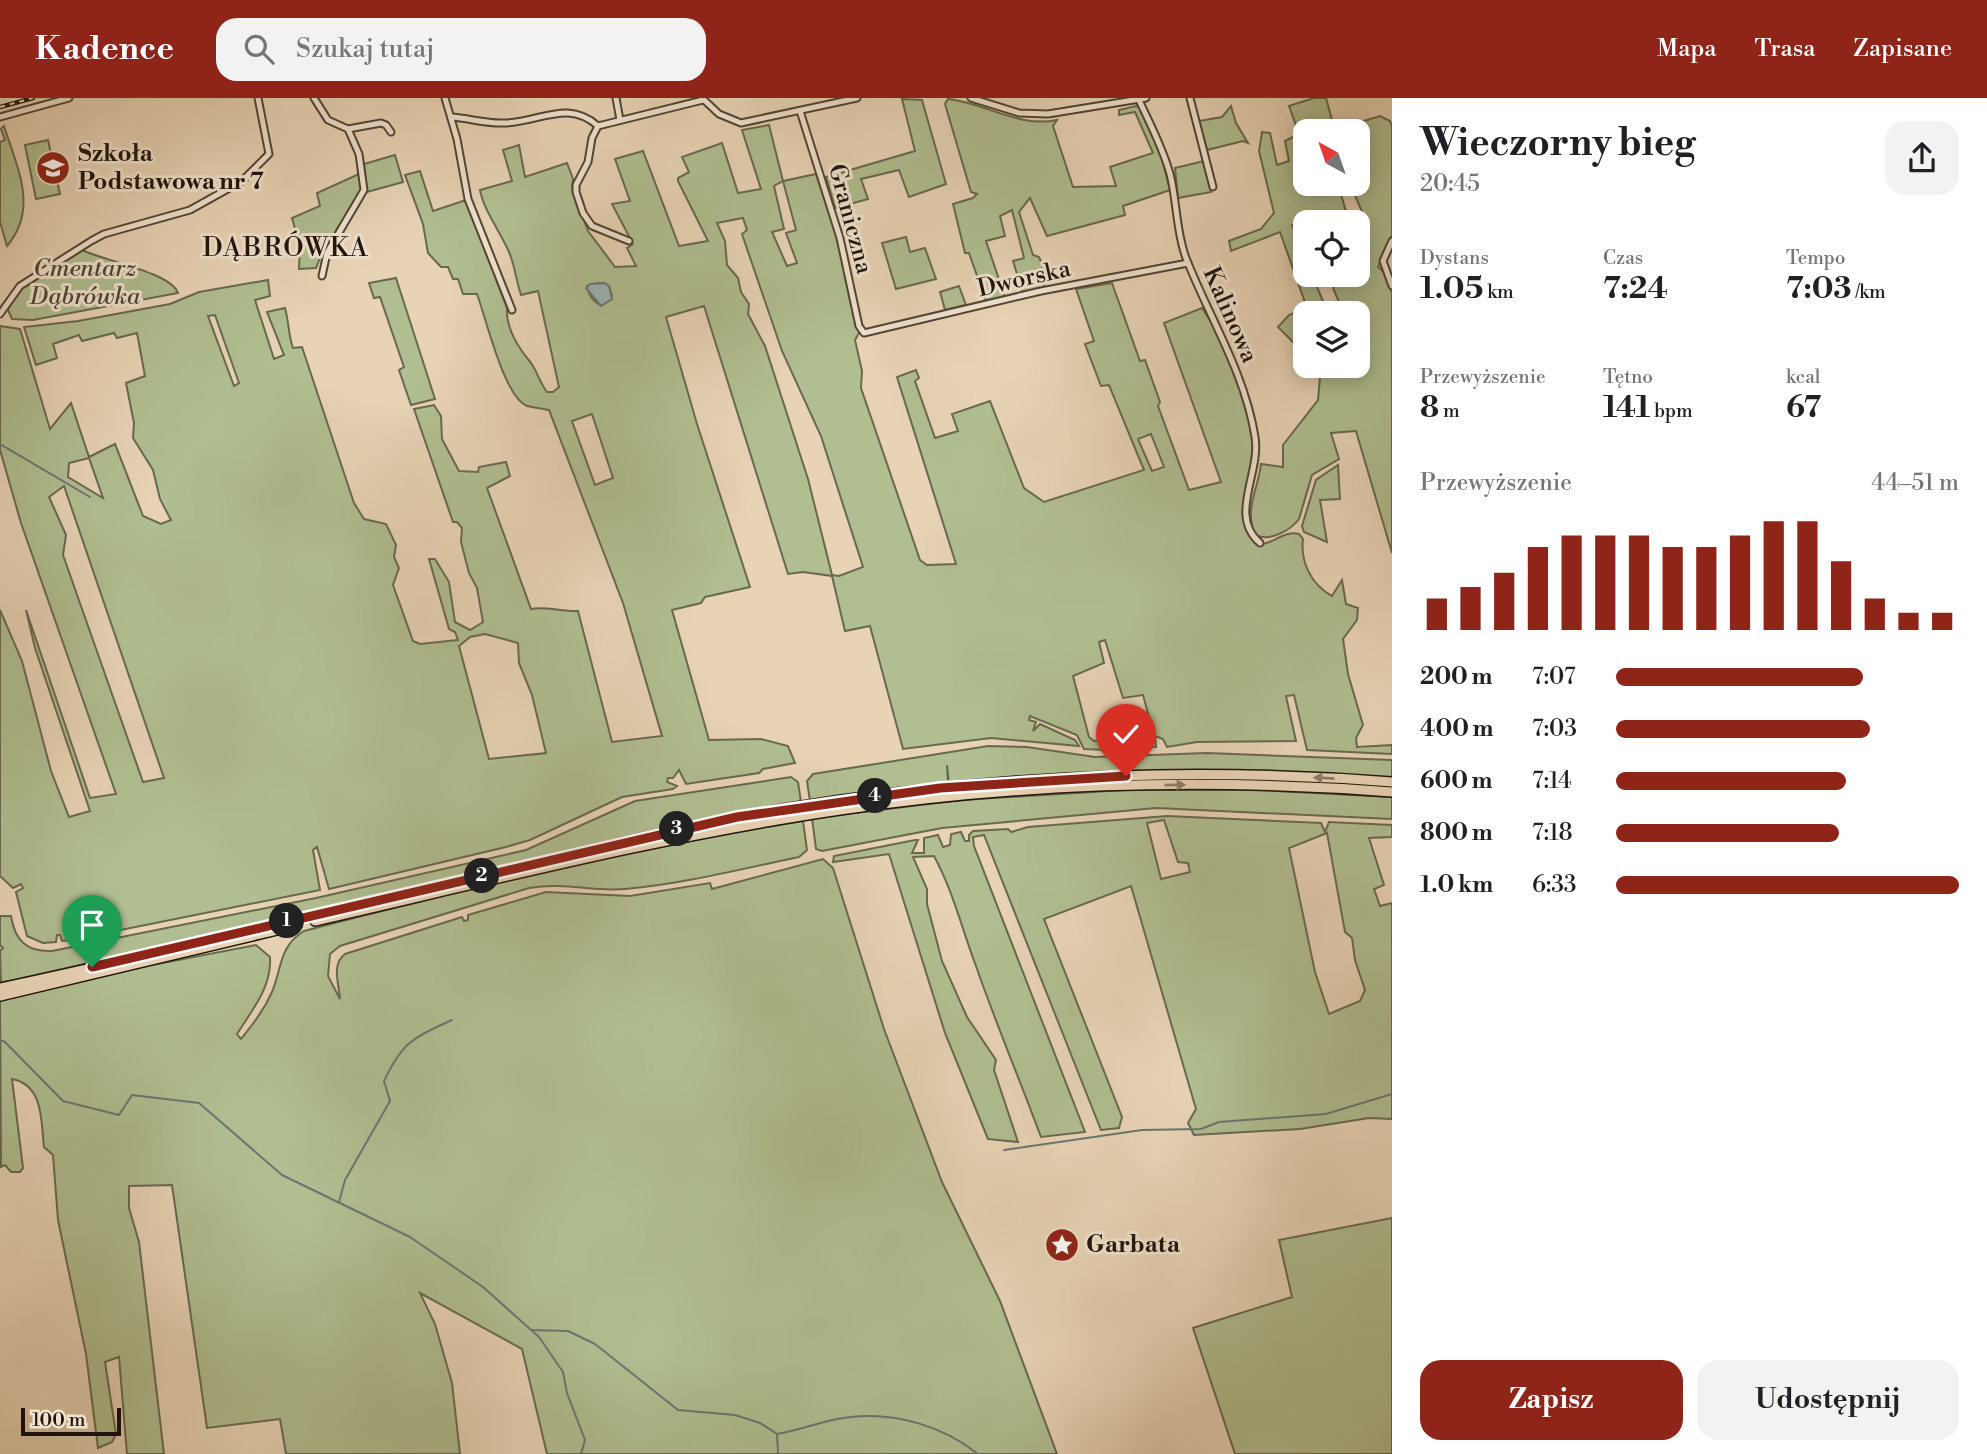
<!DOCTYPE html>
<html lang="pl">
<head>
<meta charset="utf-8">
<style>
  :root { --surface:#fff; --page:#f2f2f2; --text:#202124; --muted:#757577; --accent:#8f2418 }
  body { margin:0; font-family:"Libre Bodoni",serif; background:var(--page); color:var(--text); height:100vh; display:flex; flex-direction:column; font-size:26px; white-space:nowrap }
  * { box-sizing:border-box; margin:0 }
  p { font-size:23px; color:var(--muted) }
  .icon { flex:none; width:38px; height:38px; fill:none; stroke:currentColor; stroke-width:2; stroke-linecap:round; stroke-linejoin:round }
  .map { position:relative; flex:1; overflow:hidden }
  .side { display:flex; flex-direction:column; background:var(--surface); width:595px }
  .side>* { flex:none }
  .needle { width:46px; rotate:320deg }
  .controls { position:absolute; left:1293px; top:21px; display:grid; gap:14px }
  .controls a { display:grid; place-items:center; width:77px; height:77px; border-radius:14px; background:var(--surface); box-shadow:0 4px 18px #0003; font-size:35px }
  .scale { position:absolute; left:21px; bottom:18px; width:100px; box-sizing:border-box; padding-left:7px; border:4px solid #20140c; border-top:0; font-size:19px; line-height:24px; white-space:nowrap; color:#20140c; -webkit-text-stroke:5px #f0e2cf; paint-order:stroke }
  .pin { position:absolute; display:grid; place-items:center; width:60px; height:60px; color:#fff; margin:-72px -30px; border-radius:50% 50% 50% 0; rotate:-45deg; box-shadow:0 0 7px #0007 }
  .pin .icon { rotate:45deg }
  .km { position:absolute; width:35px; height:35px; margin:-18px; border-radius:50%; background:#222; color:#fff; font-size:19px; line-height:35px; text-align:center }
  .round { display:grid; place-items:center; flex:none; width:74px; height:74px; border-radius:21px; background:var(--page) }
  .head { display:flex; align-items:center; justify-content:space-between; height:119px; padding:0 28px }
  h1 { font-size:38px; font-weight:800; line-height:52px }
  .figures { display:grid; grid-template-columns:repeat(3,1fr); gap:10px; height:119px; padding:7px 28px }
  .figures div { display:grid; align-content:center }
  .figures b { font-size:30px; font-weight:800 }
  .figures small { font-size:19px; font-weight:400 }
  .figures p { font-size:19px }
  .chart { height:196px; padding:14px 28px }
  .chart p { display:flex; justify-content:space-between }
  .chart svg { width:100%; height:126px; margin-top:7px; stroke:var(--accent); stroke-width:6 }
  .action { display:flex; gap:14px; margin-top:auto; padding:14px 28px }
  .action a { flex:1; height:80px; border-radius:21px; background:var(--accent); color:#fff; font-size:28px; font-weight:800; line-height:80px; text-align:center }
  .action a+a { background:var(--page); color:var(--text) }
  ul { padding:0 28px; list-style:none; font-size:23px }
  li { display:grid; grid-template-columns:112px 84px 1fr; align-items:center; height:52px }
  li i { height:18px; border-radius:9px; background:var(--accent) }
  header { display:flex; align-items:center; gap:42px; box-sizing:border-box; height:98px; padding:0 35px; background:var(--accent); color:#fff }
  header strong { font-size:33px }
  nav { display:flex; gap:38px; margin-inline-start:auto; font-size:24px }
  .search { width:490px; height:63px; background:var(--page); display:flex; align-items:center; gap:18px; box-sizing:border-box; padding:0 24px; border-radius:21px; color:var(--muted); font-size:26px }
  main { display:flex; flex:1; min-height:0 }
  .map>svg:first-child { display:block }
  .green { fill:#b0be91; stroke:#68694e; stroke-width:2; fill-rule:evenodd }
  .water { fill:#9bb6b7; stroke:#6a7573; stroke-width:2 }
  .lines { fill:none; stroke-linecap:round; stroke-linejoin:round }
  .stream { stroke:#6a7573; stroke-width:2 }
  .street-casing { stroke:#524436; stroke-width:9 }
  .primary-casing { stroke:#20140c; stroke-width:12 }
  .street { stroke:#f0e2cf; stroke-width:5 }
  .primary { stroke:#e8d3b5; stroke-width:9 }
  .rail-casing { stroke:#20140c; stroke-width:4.5 }
  .rail { stroke:#f0e2cf; stroke-width:2; stroke-dasharray:5; stroke-linecap:butt }
  .oneway { fill:#8e7d69 }
  .route-casing { stroke:#fff; stroke-width:14 }
  .route { stroke:#8f2418; stroke-width:9 }
  .labels { text-anchor:middle; dominant-baseline:central; stroke-width:6; stroke-linejoin:round; paint-order:stroke }
  .poi-label { font-size:24px; font-weight:bold; fill:#20140c; stroke:#f0e2cf; text-anchor:start }
  .street-label { font-size:24px; fill:#20140c; stroke:#f0e2cf }
  .park-label { font-size:24px; font-style:italic; fill:#4b4734; stroke:#f0e2cf }
  .neighbourhood-label { font-size:26px; letter-spacing:2px; fill:#20140c; stroke:#f0e2cf }
</style>
</head>
<body>
<header>
<strong>Kadence</strong>
<div class="search"><svg class="icon" aria-label="search" viewBox="0 0 24 24"><circle cx="10" cy="10" r="6"/><path d="M15 15l6 6"/></svg>Szukaj tutaj</div>
<nav><a>Mapa</a><a>Trasa</a><a>Zapisane</a></nav>
</header>
<main>
<div class="map">
<svg width="1392" height="1356" viewBox="0 0 1392 1356">
  <rect width="100%" height="100%" fill="#e8d3b5"/>
  <filter id="stains"><feTurbulence type="fractalNoise" baseFrequency=".00286" numOctaves="4"/><feColorMatrix values="0 0 0 0 .2 0 0 0 0 .09 0 0 0 0 .02 0 0 0 .5 -.17"/></filter>
  <radialGradient id="worn" r=".72"><stop offset=".6" stop-color="#630" stop-opacity="0"/><stop offset="1" stop-color="#630" stop-opacity=".3"/></radialGradient>
  <g class="green">
    <path d="M1314,0H1326L1335,33H1306V86H1338L1349,124H1320L1319,121L1292,127L1305,161L1306,177H1312L1328,215H1306L1305,248L1296,247L1278,229L1289,217L1307,210L1280,134L1231,153L1229,143L1261,131L1274,115L1259,53L1262,34L1270,35L1277,67L1289,63L1285,43L1299,36L1289,8Z"/>
    <path d="M902,1L922,2L946,86L909,99L899,72L861,81L868,101L835,110L826,79L915,53Z"/>
    <path d="M948,1C985,5 1019,30 1057,22L1053,28L1073,89L1116,88L1110,69L1153,55L1135,14L1119,17V12L1136,8L1141,11L1160,53L1170,92L1123,108L1125,117L1047,138L1030,100L1019,114L1033,157L1039,159C1044,170 1047,179 1043,191L1023,195L1013,163L1024,160L1012,112L1000,118L1005,138L986,143L1005,199L986,203L969,155H965L953,106L973,100L977,96L971,94L945,6Z"/>
    <path d="M1231,8L1236,25L1248,45L1243,43L1207,52L1199,23L1222,19Z"/>
    <path d="M1380,18L1390,23L1392,28V137L1378,169L1384,174L1392,195V455L1356,333L1331,335L1339,361L1312,377L1299,421C1290,433 1269,444 1255,437C1244,411 1258,392 1261,366L1283,369V347L1318,302L1321,268H1358V215H1339L1342,211L1333,190L1340,177H1358V146L1364,142L1367,125L1350,86H1358V60L1363,58L1354,26Z"/>
    <path d="M769,27L783,83L816,76L842,154L860,233L855,242L862,273L861,290L920,462L927,467L956,466L897,279L916,272L919,280L915,283L935,340L958,333L952,316L990,303L1024,390L1044,404L1144,372L1109,287L1101,288L1085,246L1094,243L1076,191L1112,185L1140,263L1145,262L1160,304L1158,308L1189,392L1221,384L1164,225L1202,210C1230,251 1254,311 1256,361C1257,394 1228,415 1257,447C1272,447 1284,432 1299,436L1303,441C1300,465 1312,487 1332,498L1342,482L1346,506L1358,510L1357,522L1343,541L1348,576L1363,627L1356,640L1357,649L1392,647V656L1307,652L1294,597L1286,598L1296,643L1197,644L1167,649L1163,641L1155,638L1156,649L1114,651L1109,641L1154,638L1143,597L1123,600L1105,542L1099,544L1104,565L1073,578L1089,639L1094,643L1103,642L1105,652L1084,651L1077,637L1030,618L1029,622L1036,624L1033,633L1040,626L1075,642L1079,648L991,640L903,651L870,528L845,533L832,478L803,474L788,476L704,208L666,219L697,326L750,489L705,499L701,505L672,512L709,642L761,641L788,648L795,665L763,671L759,675L686,686L679,672L673,680H668L667,684L677,688L673,691L622,699L530,742L506,749L329,791L317,749L313,752L320,792L71,842L62,843L60,837H57L56,844L43,845L27,838L16,794L23,790L21,786L13,790L0,778V512L22,563L51,673L69,719L90,713L35,550L26,512L90,700L116,696L21,425L0,352V228L20,231L50,331L71,305L89,359L115,346L143,418L161,426L171,422L160,401L153,372L133,340L134,325L126,285L145,278L137,235L117,240L114,235L82,243L79,237L53,246L57,260L36,267L24,229L78,223L170,206L199,194L268,182L270,198L255,202L274,261L284,257L267,214L285,210C289,224 288,236 293,250L302,249L354,405L364,421L386,426L396,447L394,459L399,470L393,487L413,543L420,546L458,542L455,534L449,531L429,461H435L449,484L455,524L470,532L483,524L477,490L469,475L461,444L462,430L457,424H453L414,311L434,307L441,318L442,341L459,373L478,374L479,369L506,364L510,378L487,390L531,511C546,508 562,514 578,513L612,644L662,638L623,505L549,312C543,311 532,309 527,308C504,299 486,220 477,196H463L458,181H453L448,169H441L428,155L423,126L405,77L420,73L433,113L466,102L507,210C506,231 518,249 531,265C537,273 540,285 547,294H553L559,289L538,193L521,197C516,182 515,168 509,154C500,133 484,113 480,92L512,83L503,52L519,47L525,79L567,65L573,81L572,90L588,133L615,169L636,168L627,150L633,146L612,106L630,103L615,61L643,53L679,148L708,143L678,83V80L689,74L682,59L722,45L738,95L761,91L742,32ZM783,83L796,132L786,135L797,165L787,168L772,134L784,131L774,88ZM743,120L747,132L742,136L782,253L821,338L863,469L839,478L832,477L808,381L765,248L748,216L749,206L741,194L738,180L727,167L725,143L717,125ZM600,185L609,188L612,198L603,207C594,206 588,196 587,188ZM215,217L239,285L234,288L208,218ZM592,316L613,380L595,387L572,323ZM1151,336L1164,369L1152,373L1138,341ZM89,360L103,400L68,379L69,365ZM64,388L164,680L143,684L63,457L66,437L49,399ZM485,536L518,545L519,565L532,597L546,655L489,661L459,548L470,539Z"/>
    <path d="M4,28C17,70 39,110 7,148L0,124V44L5,42L1,31Z"/>
    <path d="M48,42L60,96L36,101L25,47Z"/>
    <path d="M395,57L403,84L367,94L364,66Z"/>
    <path d="M1204,63L1211,94L1178,100L1175,70Z"/>
    <path d="M359,76L362,92L322,155L316,170L299,171L300,148L292,120L320,108L317,95Z"/>
    <path d="M906,139L910,154L925,150L936,181L896,191L882,145Z"/>
    <path d="M82,152C104,163 170,174 178,195L33,222L12,221L8,212C17,183 58,167 82,152Z"/>
    <path d="M396,180L435,301L411,307L399,272L404,269L380,199L374,200L369,185Z"/>
    <path d="M959,188L966,207L945,212L940,194Z"/>
    <path d="M1338,367L1340,401L1320,402L1327,444L1304,434L1302,428L1316,382Z"/>
    <path d="M988,648L1027,649L1095,659L1207,655L1392,662V680C1245,670 1097,669 949,685L947,667L948,685L810,703L807,683L813,676Z"/>
    <path d="M791,679L798,684L801,704L678,727L488,772L486,768L487,772L99,863L96,855L97,863L1,885L0,853L3,850L0,847V818H11C15,843 27,854 52,853L316,800L526,752L635,703Z"/>
    <path d="M1125,692H1255L1392,699V721L1156,710L942,730L822,753L816,751L812,720L962,702Z"/>
    <path d="M1167,718L1321,725L1325,734L1329,724L1392,727V739L1369,740L1384,787L1374,791L1380,808L1392,805V1021L1369,1020L1300,1031L1194,1037L1188,1025L1196,1011L1131,788L1044,821L1122,1019L1119,1030L1101,1032L984,737L973,739L974,748L1085,1034L1041,1039C1020,982 996,926 976,868C962,831 953,793 934,758L913,759L927,791V806L942,863L967,919L996,962L994,972L1018,1044L988,1041L945,935L889,756L833,764L834,758L915,742H918L912,755H924V740L938,737L943,749L950,747L951,736L961,734L965,743H969V737L973,733L1008,731L1011,734L1028,729ZM1164,722L1178,764L1188,765L1190,774L1161,781L1147,725ZM1327,735L1345,834L1352,840L1355,862L1365,892L1360,903L1329,916L1315,874L1289,750Z"/>
    <path d="M803,723L807,752L799,759C741,771 683,786 625,791C591,794 566,784 529,790L340,848L330,856L328,878L340,901C339,886 331,866 345,856L462,819L464,823L468,822V817L546,794L630,798L710,785L712,791L823,761L833,770L884,931L942,1084L1000,1203L1057,1356H547L522,1251L420,1195L435,1226L452,1285L460,1356H286L280,1321L207,1330L172,1087L129,1088V1110L139,1144L164,1356H127L119,1259L105,1264L116,1336L112,1344L98,1350L86,1256L58,1122L53,1057L44,1049C41,1024 44,987 12,981L23,1070L20,1074H11L5,1067L1,1069L0,903L147,868L256,847L270,859C272,889 252,912 237,936L241,941C253,926 264,912 272,894C282,870 279,848 304,833C468,790 635,750 803,723Z"/>
    <path d="M1392,1120V1356H1235L1193,1230L1292,1199L1279,1142Z"/>
  </g>
  <path class="water" d="M605,185L609,188L612,201L601,208L586,190L590,186Z"/>
  <g class="lines">
    <g class="stream">
      <path d="M0,346L90,399"/>
      <path d="M0,942L5,944L63,1003L119,1017L132,997L199,1005L282,1077L410,1139L483,1189L539,1239L563,1274L567,1295L585,1342L581,1356"/>
      <path d="M1004,1052L1142,1032L1201,1031L1219,1024L1326,1016L1392,996"/>
      <path d="M339,1104L345,1082L390,1003L384,983C403,943 413,940 452,922"/>
      <path d="M531,1232L568,1233L595,1246L678,1312L735,1317L760,1325L777,1336L778,1356"/>
      <path d="M777,1336C802,1332 826,1321 851,1319C895,1314 943,1328 978,1356"/>
    </g>
    <g class="street-casing">
      <g id="street">
        <path d="M314,0L328,22L348,31L359,56L364,92L327,155L322,178"/>
        <path d="M445,0L457,41L468,101L512,212"/>
        <path d="M616,0L620,22"/>
        <path d="M702,0L719,16L741,25L857,0"/>
        <path d="M971,0L1019,15L1048,16L1146,0"/>
        <path d="M1190,0L1213,89"/>
        <path d="M1139,2C1150,26 1163,50 1170,76C1177,103 1176,134 1186,160C1209,219 1245,275 1255,339C1261,375 1228,418 1260,445"/>
        <path d="M800,13L840,140L859,228L864,235L1041,193L1188,165"/>
        <path d="M0,19L69,0"/>
        <path d="M451,19C469,20 486,26 505,25C540,24 568,1 598,28"/>
        <path d="M598,28L592,40L588,64L576,87V94L583,115L592,128L629,143"/>
        <path d="M598,28L703,2"/>
        <path d="M348,31L381,25L386,27L391,34"/>
        <path d="M1392,143L1383,163L1392,188"/>
        <path d="M0,216L20,188L91,143L104,136L190,112L242,83L269,56L258,0"/>
      </g>
    </g>
    <g class="primary-casing">
      <g id="primary">
        <path d="M315,823C489,783 663,738 840,712C1022,685 1208,680 1392,694"/>
        <path d="M0,890C174,853 346,810 519,769C607,749 694,726 783,711C984,678 1189,668 1392,684"/>
        <path d="M0,898L277,832"/>
      </g>
    </g>
    <use href="#street" class="street"/>
    <use href="#primary" class="primary"/>
    <g class="rail-casing">
      <path id="rail" d="M0,9L33,0"/>
    </g>
    <use href="#rail" class="rail"/>
  </g>
  <defs><path id="oneway-solid" d="M-6-.8H1V-3.2L6.5 0L1 3.2V.8H-6Z" transform="scale(1.75)"/></defs>
  <g class="oneway">
    <use href="#oneway-solid" transform="translate(1324 680) rotate(-177)"/>
    <use href="#oneway-solid" transform="translate(1175 687) rotate(-1)"/>
  </g>
  <g class="lines">
    <g class="route-casing">
      <path id="route" d="M92,869L737,719L940,690L1126,678"/>
    </g>
    <use href="#route" class="route"/>
  </g>
  <defs>
    <g id="school-disc" transform="scale(1.75)"><circle r="9.5" fill="#8f2418" stroke="#f0e2cf"/><path d="M0-5L7-2L0 1L-7-2ZM-4 1L0 2.5L4 1V4Q0 6-4 4Z" fill="#fff"/></g>
    <g id="sight-disc" transform="scale(1.75)"><circle r="9.5" fill="#8f2418" stroke="#f0e2cf"/><path d="M0-6L1.8-2.2L6-1.7L2.9 1.2L3.7 5.4L0 3.3L-3.7 5.4L-2.9 1.2L-6-1.7L-1.8-2.2Z" fill="#fff"/></g>
  </defs>
  <g fill-rule="evenodd">
    <use href="#school-disc" x="53" y="70"/>
    <use href="#sight-disc" x="1062" y="1147"/>
  </g>
  <g class="labels">
    <g class="poi-label">
      <text x="78" y="56">Szkoła<tspan x="78" dy="28">Podstawowa nr 7</tspan></text>
      <text x="1086" y="1147">Garbata</text>
    </g>
    <g class="street-label">
      <text transform="translate(850 121) rotate(75)">Graniczna</text>
      <text transform="translate(1024 181) rotate(-13)">Dworska</text>
      <text transform="translate(1230 217) rotate(66)">Kalinowa</text>
    </g>
    <g class="park-label">
      <text x="85" y="171">Cmentarz<tspan x="85" dy="28">Dąbrówka</tspan></text>
    </g>
    <g class="neighbourhood-label">
      <text x="286" y="150">DĄBRÓWKA</text>
    </g>
  </g>
  <rect width="100%" height="100%" filter="url(#stains)"/>
  <rect width="100%" height="100%" fill="url(#worn)"/>
</svg>
<div class="controls">
<a><svg class="needle" viewBox="-14 -14 28 28"><path d="M0-13l5 13h-10z" fill="#e53935"/><path d="M0 13l5-13h-10z" fill="#757577"/></svg></a>
<a><svg class="icon" aria-label="locate" viewBox="0 0 24 24"><circle cx="12" cy="12" r="6"/><path d="M12 2v4M12 18v4M2 12h4M18 12h4"/></svg></a>
<a><svg class="icon" aria-label="layers" viewBox="0 0 24 24"><path d="M12 4l9 5-9 5-9-5zM3 14l9 5 9-5"/></svg></a>
</div>
<div class="scale">100 m</div>
<div class="pin" style="left:92px;top:869px;background:#1e9e55"><svg class="icon" aria-label="arrive" viewBox="0 0 24 24"><path d="M6 21V4h12l-3 4 3 4H6"/></svg></div>
<div class="pin" style="left:1126px;top:678px;background:#d93025"><svg class="icon" aria-label="check" viewBox="0 0 24 24"><path d="M5 12l5 5 9-10"/></svg></div>
<b class="km" style="left:287px;top:823px">1</b>
<b class="km" style="left:482px;top:778px">2</b>
<b class="km" style="left:677px;top:731px">3</b>
<b class="km" style="left:875px;top:698px">4</b>
</div>
<section class="side">
<div class="head"><div><h1>Wieczorny bieg</h1><p>20:45</p></div><a class="round"><svg class="icon" aria-label="share" viewBox="0 0 24 24"><path d="M12 15V3M7 8l5-5 5 5M5 13v7h14v-7"/></svg></a></div>
<div class="figures">
<div><p>Dystans</p><b>1.05<small> km</small></b></div>
<div><p>Czas</p><b>7:24</b></div>
<div><p>Tempo</p><b>7:03<small> /km</small></b></div>
</div>
<div class="figures">
<div><p>Przewyższenie</p><b>8<small> m</small></b></div>
<div><p>Tętno</p><b>141<small> bpm</small></b></div>
<div><p>kcal</p><b>67</b></div>
</div>
<div class="chart"><p><span>Przewyższenie</span>44–51 m</p>
<svg viewBox="0 0 160 44" preserveAspectRatio="none"><path d="M5 44V33M15 44V29M25 44V24M35 44V15M45 44V11M55 44V11M65 44V11M75 44V15M85 44V15M95 44V11M105 44V6M115 44V6M125 44V20M135 44V33M145 44V38M155 44V38"/></svg>
</div>
<ul>
<li><b>200 m</b>7:07<i style="width:72%"></i></li>
<li><b>400 m</b>7:03<i style="width:74%"></i></li>
<li><b>600 m</b>7:14<i style="width:67%"></i></li>
<li><b>800 m</b>7:18<i style="width:65%"></i></li>
<li><b>1.0 km</b>6:33<i style="width:100%"></i></li>
</ul>
<div class="action"><a>Zapisz</a><a>Udostępnij</a></div>
</section>
</main>
</body>
</html>
